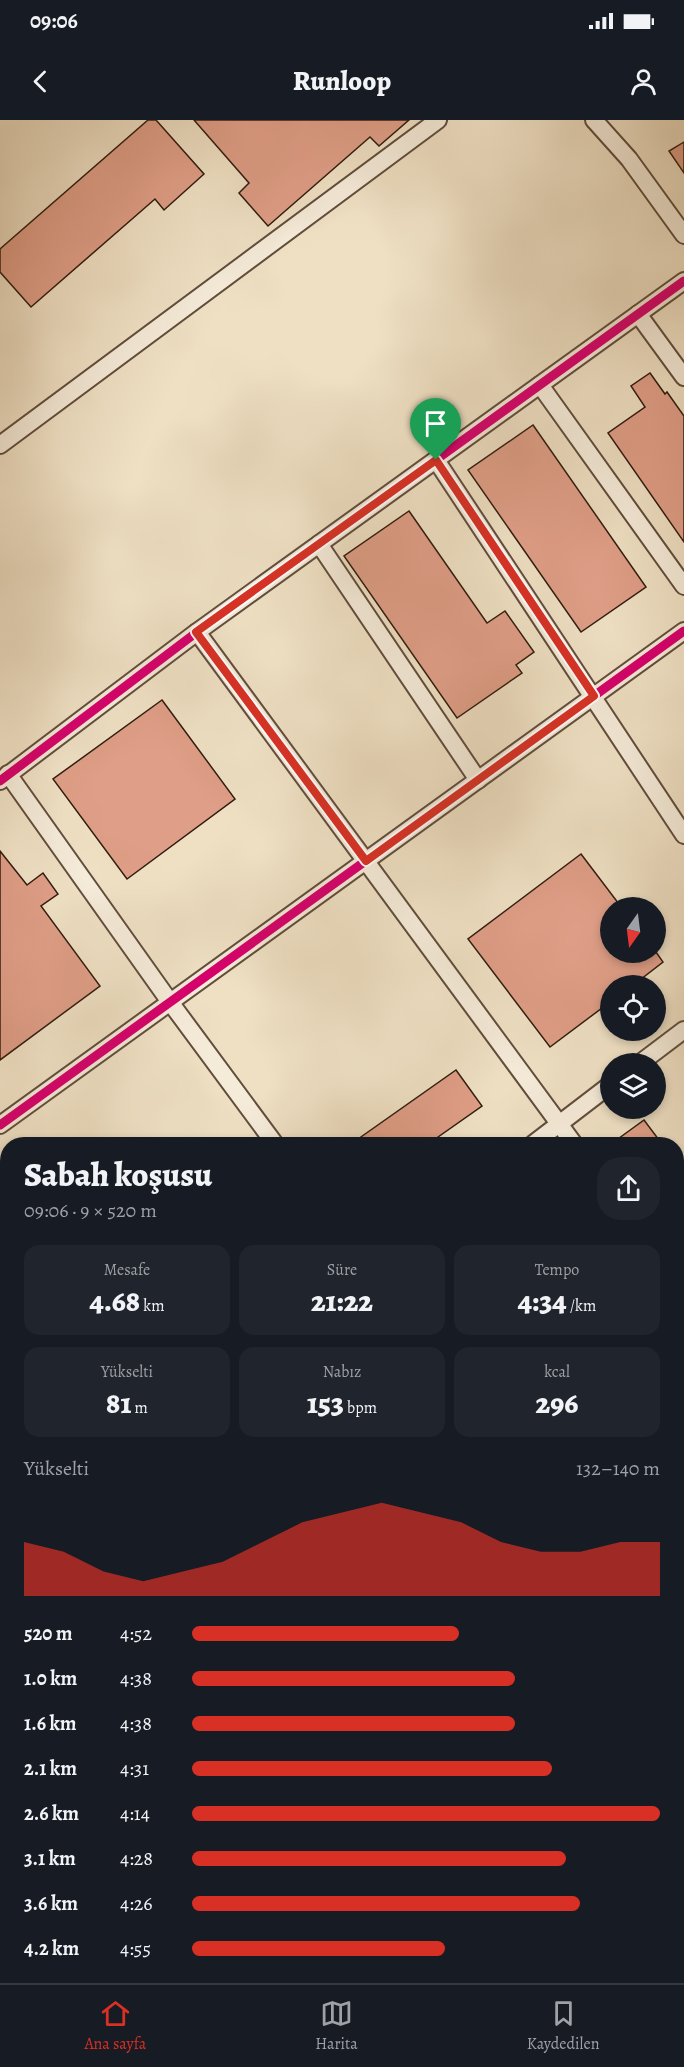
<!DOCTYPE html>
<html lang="tr">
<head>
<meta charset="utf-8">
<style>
  :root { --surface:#171b24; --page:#20242c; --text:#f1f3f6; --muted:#9ea1a6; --line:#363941; --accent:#d93025 }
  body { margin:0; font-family:Alegreya,serif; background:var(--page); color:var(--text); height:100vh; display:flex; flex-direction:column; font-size:22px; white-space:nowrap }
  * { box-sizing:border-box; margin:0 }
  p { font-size:20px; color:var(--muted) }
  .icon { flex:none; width:33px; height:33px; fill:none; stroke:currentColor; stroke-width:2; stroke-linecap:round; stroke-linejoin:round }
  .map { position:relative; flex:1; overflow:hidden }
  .side { position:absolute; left:0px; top:1017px; width:684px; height:846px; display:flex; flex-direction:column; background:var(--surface); border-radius:24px 24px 0 0; box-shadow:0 3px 9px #0003 }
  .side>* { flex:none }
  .needle { width:39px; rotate:194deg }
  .controls { position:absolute; left:600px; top:777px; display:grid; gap:12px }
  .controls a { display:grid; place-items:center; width:66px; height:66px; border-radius:50%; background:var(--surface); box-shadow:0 3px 9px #0003; font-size:30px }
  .pin { position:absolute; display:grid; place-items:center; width:51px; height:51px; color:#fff; margin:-62px -26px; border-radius:50% 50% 50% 0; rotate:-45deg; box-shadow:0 0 6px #0007 }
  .pin .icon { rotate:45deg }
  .round { display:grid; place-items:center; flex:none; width:63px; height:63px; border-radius:24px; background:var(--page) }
  .overview { display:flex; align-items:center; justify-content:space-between; height:102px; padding:0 24px }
  h1 { font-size:33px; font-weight:800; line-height:45px }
  .metrics { display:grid; grid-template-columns:repeat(3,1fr); gap:9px; height:102px; padding:6px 24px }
  .metrics div { display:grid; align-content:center; border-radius:15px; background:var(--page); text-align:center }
  .metrics b { font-size:30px; font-weight:800 }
  .metrics small { font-size:16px; font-weight:400 }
  .metrics p { font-size:16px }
  .chart { height:168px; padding:12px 24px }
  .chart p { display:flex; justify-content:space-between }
  .chart svg { width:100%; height:108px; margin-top:6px; fill:var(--accent); opacity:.7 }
  ul { padding:0 24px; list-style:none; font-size:20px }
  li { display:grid; grid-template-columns:96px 72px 1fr; align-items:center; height:45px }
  li i { height:15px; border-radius:8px; background:var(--accent) }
  .status { display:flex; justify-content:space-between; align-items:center; height:42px; padding:0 30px; background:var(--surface); direction:ltr }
  .status svg { height:16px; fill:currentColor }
  header { display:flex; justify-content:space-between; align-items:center; height:78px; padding:0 24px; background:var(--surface); font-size:27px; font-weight:800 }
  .menu { display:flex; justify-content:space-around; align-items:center; height:84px; border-top:2px solid var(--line); background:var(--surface); font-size:16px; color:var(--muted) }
  .menu a { display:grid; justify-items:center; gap:3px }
  .menu .current { color:var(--accent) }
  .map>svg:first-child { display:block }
  .building { fill:#df9e87; stroke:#301c0f; stroke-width:1.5 }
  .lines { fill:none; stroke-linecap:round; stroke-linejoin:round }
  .minor-casing { stroke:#604d3c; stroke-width:20 }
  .major-casing { stroke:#301c0f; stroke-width:24 }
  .minor { stroke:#f5ebd9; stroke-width:16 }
  .major { stroke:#efe0c4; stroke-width:21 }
  .cycleway-casing { stroke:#f5ebd9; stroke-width:13 }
  .cycleway { stroke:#d6006c; stroke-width:9 }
  .route-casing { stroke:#fff; stroke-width:12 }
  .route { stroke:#d93025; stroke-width:8 }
</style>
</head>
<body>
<div class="status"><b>09:06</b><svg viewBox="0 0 49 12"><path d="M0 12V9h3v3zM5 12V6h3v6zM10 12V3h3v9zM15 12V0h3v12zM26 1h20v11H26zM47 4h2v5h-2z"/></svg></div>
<header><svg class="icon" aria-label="back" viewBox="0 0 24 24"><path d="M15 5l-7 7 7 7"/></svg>Runloop<svg class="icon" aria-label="person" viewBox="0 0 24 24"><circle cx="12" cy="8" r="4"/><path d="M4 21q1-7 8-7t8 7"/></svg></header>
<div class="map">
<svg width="684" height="1863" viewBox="0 0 684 1863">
  <rect width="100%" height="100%" fill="#efe0c4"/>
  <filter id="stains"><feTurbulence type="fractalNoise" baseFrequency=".00333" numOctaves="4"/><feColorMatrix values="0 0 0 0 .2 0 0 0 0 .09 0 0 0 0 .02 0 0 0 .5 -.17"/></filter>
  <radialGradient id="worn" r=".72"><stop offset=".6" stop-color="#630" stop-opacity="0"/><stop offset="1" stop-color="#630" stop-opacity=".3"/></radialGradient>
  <g class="building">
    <path d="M148,0H156L204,54L164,90L155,79L31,187L0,152V129Z"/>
    <path d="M194,0H409L379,26L370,17L268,106L239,73L249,63Z"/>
    <path d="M684,22V53L669,31Z"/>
    <path d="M650,253L665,274L667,272L684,296V422L608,313L645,287L631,266Z"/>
    <path d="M533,305L646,467L581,512L468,350Z"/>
    <path d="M409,391L487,503L505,491L534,532L516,545L522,553L457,598L344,436Z"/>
    <path d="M162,580L235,679L127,759L53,659Z"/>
    <path d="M0,731L27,765L43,753L58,774L41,786L100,866L0,940Z"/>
    <path d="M581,734L622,788H610V832H656L663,842L632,866H610V882L550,927L468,819Z"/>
    <path d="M456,950L482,986L428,1024H351Z"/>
    <path d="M644,1000L662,1024H611Z"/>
  </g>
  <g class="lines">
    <g class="minor-casing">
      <g id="minor">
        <path d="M594,0L629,39L684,115"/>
        <path d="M638,194L684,257"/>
        <path d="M540,265L684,466"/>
        <path d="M0,325L438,0"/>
        <path d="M436,340L684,715"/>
        <path d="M319,424L478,660"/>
        <path d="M197,512L574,1024"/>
        <path d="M8,654L170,882L275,1024"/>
        <path d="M0,661L197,512L684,161"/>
        <path d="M639,944L684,910"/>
        <path d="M0,1005L684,511"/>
        <path d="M533,1024L610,965"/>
        <path d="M676,1170L684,1180"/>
        <path d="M0,1445L8,1437"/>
        <path d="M676,1493L684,1485"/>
        <path d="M163,1863L171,1856"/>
      </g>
    </g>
    <g class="major-casing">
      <g id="major">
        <path d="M0,1092L8,1101"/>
        <path d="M0,1140L8,1149"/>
        <path d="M504,1856L508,1863"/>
        <path d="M535,1856L540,1863"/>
      </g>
    </g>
    <use href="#minor" class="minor"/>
    <use href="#major" class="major"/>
    <g class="cycleway-casing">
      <g id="cycleway">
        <path d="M0,661L197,512L684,161"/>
        <path d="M0,1005L684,511"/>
      </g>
    </g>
    <use href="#cycleway" class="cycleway"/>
  </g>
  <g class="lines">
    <g class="route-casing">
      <path id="route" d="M436,340L594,576L366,741L196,512Z"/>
    </g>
    <use href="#route" class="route"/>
  </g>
  <rect width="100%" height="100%" filter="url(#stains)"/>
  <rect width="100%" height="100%" fill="url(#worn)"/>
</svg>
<div class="controls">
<a><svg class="needle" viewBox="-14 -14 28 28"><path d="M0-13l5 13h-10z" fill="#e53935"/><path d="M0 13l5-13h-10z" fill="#9ea1a6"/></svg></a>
<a><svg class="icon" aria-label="locate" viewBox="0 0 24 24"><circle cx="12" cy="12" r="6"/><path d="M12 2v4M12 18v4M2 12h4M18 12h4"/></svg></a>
<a><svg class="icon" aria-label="layers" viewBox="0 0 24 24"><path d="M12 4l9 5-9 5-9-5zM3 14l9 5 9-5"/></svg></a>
</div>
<div class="pin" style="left:436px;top:340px;background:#1e9e55"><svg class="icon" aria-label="arrive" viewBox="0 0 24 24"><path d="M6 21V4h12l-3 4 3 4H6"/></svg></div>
<section class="side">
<div class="overview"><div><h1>Sabah koşusu</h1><p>09:06 · 9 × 520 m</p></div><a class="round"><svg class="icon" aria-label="share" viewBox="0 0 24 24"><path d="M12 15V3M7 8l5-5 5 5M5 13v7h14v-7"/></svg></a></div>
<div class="metrics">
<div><p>Mesafe</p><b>4.68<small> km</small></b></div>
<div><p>Süre</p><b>21:22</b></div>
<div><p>Tempo</p><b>4:34<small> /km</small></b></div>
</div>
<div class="metrics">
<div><p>Yükselti</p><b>81<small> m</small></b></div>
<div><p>Nabız</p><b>153<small> bpm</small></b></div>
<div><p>kcal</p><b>296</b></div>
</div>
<div class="chart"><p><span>Yükselti</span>132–140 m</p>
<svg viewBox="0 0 160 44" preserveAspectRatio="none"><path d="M0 44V22L10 26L20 34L30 38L40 34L50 30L60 22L70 14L80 10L90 6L100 10L110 14L120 22L130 26L140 26L150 22L160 22V44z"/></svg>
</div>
<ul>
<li><b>520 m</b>4:52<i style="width:57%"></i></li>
<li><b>1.0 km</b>4:38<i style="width:69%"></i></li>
<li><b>1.6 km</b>4:38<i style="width:69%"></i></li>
<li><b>2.1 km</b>4:31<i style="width:77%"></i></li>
<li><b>2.6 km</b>4:14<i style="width:100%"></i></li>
<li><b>3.1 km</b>4:28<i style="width:80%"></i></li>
<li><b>3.6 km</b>4:26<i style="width:83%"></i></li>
<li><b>4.2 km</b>4:55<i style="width:54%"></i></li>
</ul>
</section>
</div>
<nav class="menu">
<a class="current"><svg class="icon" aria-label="home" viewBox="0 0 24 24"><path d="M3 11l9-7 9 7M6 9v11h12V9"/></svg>Ana sayfa</a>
<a><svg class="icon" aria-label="map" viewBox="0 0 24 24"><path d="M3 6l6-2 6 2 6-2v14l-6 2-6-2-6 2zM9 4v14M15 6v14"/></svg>Harita</a>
<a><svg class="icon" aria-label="saved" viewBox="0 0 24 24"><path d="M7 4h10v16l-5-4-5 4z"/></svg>Kaydedilen</a>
</nav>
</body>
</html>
